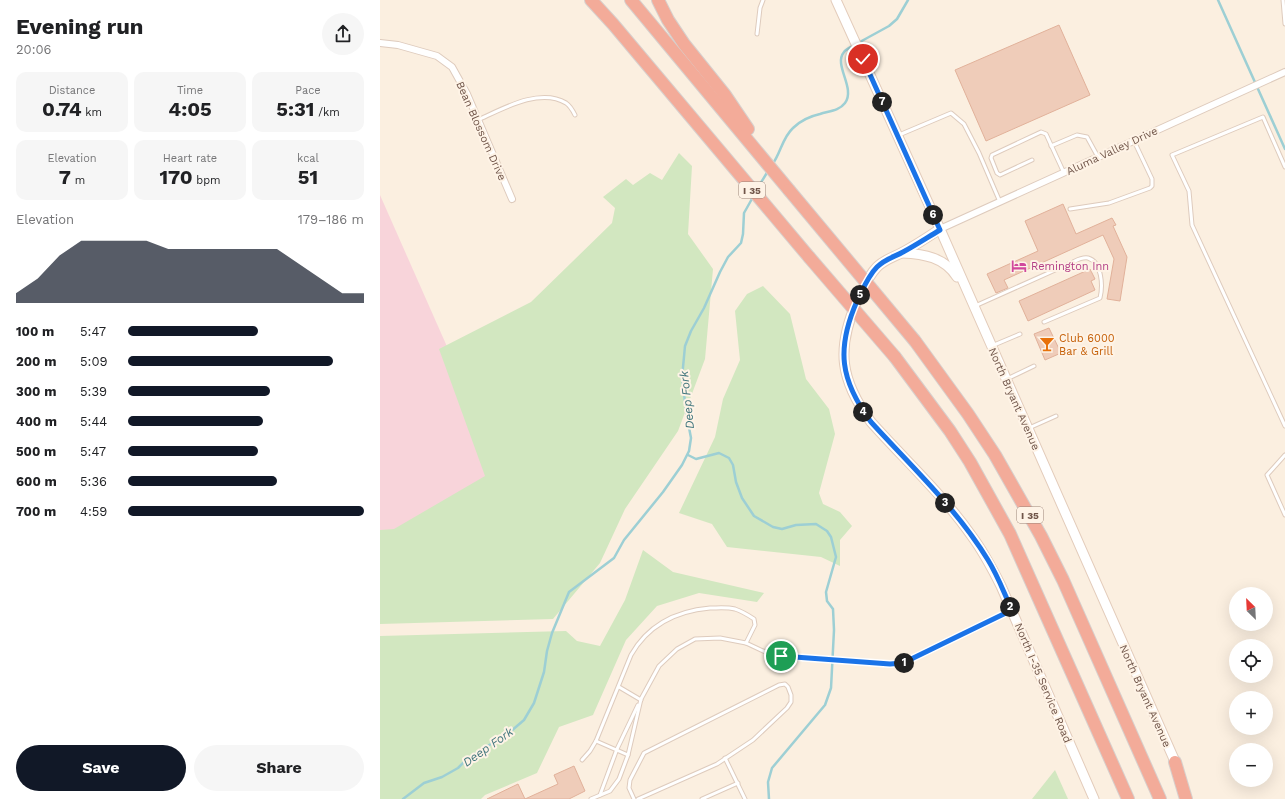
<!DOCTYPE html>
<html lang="en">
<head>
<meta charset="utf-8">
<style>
  :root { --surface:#fff; --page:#f6f6f6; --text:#202124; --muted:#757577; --accent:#111827 }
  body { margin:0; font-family:"Work Sans",sans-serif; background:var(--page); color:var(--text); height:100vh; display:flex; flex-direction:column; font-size:15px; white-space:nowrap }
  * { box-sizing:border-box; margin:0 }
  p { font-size:13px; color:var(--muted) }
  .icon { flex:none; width:22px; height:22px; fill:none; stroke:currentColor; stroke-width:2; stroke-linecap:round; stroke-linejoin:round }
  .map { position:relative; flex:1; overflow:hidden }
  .panel { display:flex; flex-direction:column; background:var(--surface); width:380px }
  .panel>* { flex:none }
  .needle { width:26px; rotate:336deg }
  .fabs { position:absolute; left:849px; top:587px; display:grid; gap:8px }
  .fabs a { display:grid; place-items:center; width:44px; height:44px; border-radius:50%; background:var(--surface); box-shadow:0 4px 16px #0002; font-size:20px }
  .pin { position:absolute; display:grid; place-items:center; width:34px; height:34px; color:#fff; margin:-17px; border:2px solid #fff; border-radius:50%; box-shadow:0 1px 4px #0007 }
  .km { position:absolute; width:20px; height:20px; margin:-10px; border-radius:50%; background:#222; color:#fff; font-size:11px; line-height:20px; text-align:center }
  .round { display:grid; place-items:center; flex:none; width:42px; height:42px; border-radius:21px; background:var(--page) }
  .headline { display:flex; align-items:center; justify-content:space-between; height:68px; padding:0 16px }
  h1 { font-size:22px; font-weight:700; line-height:30px }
  .figures { display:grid; grid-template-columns:repeat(3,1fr); gap:6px; height:68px; padding:4px 16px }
  .figures div { display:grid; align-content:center; border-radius:10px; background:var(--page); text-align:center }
  .figures b { font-size:20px; font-weight:700 }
  .figures small { font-size:11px; font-weight:400 }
  .figures p { font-size:11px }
  .chart { height:112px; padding:8px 16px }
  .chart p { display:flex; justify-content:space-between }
  .chart svg { width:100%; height:72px; margin-top:4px; fill:var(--accent); opacity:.7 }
  .action { display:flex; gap:8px; margin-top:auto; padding:8px 16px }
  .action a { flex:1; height:46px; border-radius:24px; background:var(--accent); color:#fff; font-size:16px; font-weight:700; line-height:46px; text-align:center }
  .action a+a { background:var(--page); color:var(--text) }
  ul { padding:0 16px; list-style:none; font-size:13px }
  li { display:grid; grid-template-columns:64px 48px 1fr; align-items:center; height:30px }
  li i { height:10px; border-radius:5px; background:var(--accent) }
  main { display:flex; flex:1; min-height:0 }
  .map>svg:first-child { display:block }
  .medical { fill:#f8d4da }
  .green { fill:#d2e7c0 }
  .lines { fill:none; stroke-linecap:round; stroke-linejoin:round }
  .stream { stroke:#9dcfd4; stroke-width:2.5 }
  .building { fill:#efccb9; stroke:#e1b19a }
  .lane-casing { stroke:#decbbd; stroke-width:5 }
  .street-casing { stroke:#decbbd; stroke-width:8 }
  .secondary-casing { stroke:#e3ccbb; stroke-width:11 }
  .highway-casing { stroke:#d7cfcc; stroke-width:14 }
  .lane { stroke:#fff; stroke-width:3 }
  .street { stroke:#fff; stroke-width:6 }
  .secondary { stroke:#fff; stroke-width:9 }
  .highway { stroke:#f3ab99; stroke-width:12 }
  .highway-bridge-casing { stroke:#d7cfcc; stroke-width:14; stroke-linecap:butt }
  .highway-bridge { stroke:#f3ab99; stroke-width:12 }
  .route-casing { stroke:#fff; stroke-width:8 }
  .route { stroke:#1a73e8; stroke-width:5 }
  .labels { text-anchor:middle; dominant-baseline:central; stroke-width:4; stroke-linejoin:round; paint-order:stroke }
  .shield { fill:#fef3e6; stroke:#9b8478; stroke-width:1 }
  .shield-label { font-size:10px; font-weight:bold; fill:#705549 }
  .street-label { font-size:11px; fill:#705549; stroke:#fef3e6 }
  .hotel-label { font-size:11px; fill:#b23c85; stroke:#fef3e6; text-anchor:start }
  .food-label { font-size:11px; fill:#c56008; stroke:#fef3e6; text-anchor:start }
  .water-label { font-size:12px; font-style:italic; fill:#41767d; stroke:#fef3e6 }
</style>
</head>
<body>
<main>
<section class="panel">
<div class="headline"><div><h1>Evening run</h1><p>20:06</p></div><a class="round"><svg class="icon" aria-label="share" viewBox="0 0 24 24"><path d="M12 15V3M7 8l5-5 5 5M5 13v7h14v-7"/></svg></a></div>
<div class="figures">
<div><p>Distance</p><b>0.74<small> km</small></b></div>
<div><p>Time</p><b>4:05</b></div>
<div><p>Pace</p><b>5:31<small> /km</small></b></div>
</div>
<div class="figures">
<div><p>Elevation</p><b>7<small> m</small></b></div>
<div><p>Heart rate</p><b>170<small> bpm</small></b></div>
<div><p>kcal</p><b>51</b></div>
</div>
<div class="chart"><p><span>Elevation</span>179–186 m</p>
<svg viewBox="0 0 160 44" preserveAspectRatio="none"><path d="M0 44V38L10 29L20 15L30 6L40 6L50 6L60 6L70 11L80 11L90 11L100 11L110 11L120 11L130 20L140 29L150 38L160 38V44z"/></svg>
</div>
<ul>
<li><b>100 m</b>5:47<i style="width:55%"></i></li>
<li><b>200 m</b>5:09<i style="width:87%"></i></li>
<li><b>300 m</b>5:39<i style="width:60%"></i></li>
<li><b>400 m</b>5:44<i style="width:57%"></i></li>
<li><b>500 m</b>5:47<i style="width:55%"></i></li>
<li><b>600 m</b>5:36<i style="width:63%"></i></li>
<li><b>700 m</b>4:59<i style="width:100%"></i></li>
</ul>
<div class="action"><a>Save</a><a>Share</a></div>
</section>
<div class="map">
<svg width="905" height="799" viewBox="0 0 905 799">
  <rect width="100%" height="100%" fill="#fbefe0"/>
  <path class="medical" d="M0,195L164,566L0,616Z"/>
  <g class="green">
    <path d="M299,153L312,166L308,234L333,269L325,359L298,431L245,509L220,563L173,619L0,624V530L14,529L105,476L59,349L151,302L232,223L235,208L223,197L246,179L253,185L270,173L282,180Z"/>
    <path d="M383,286L410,314L426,379L449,409L455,434L439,493L443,504L460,512L472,526L460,540V566L441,557L347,547L332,524L299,513L335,437L343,399L360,360L355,311L367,294Z"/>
    <path d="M263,550L293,572L384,593L377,602L319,593L277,606L246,640L213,715L179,727L157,773L105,795L101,799H0V636L186,631L197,641L220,646L245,600Z"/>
    <path d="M675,770L688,799H652Z"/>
  </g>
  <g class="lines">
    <g class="stream">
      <path d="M838,0L905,149"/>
      <path d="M478,43L509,26L517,19L528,0"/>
      <path d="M392,165C401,153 402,138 413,128C420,121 431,116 440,114C449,111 459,111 465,103C476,88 453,65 464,52C466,49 471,47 474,45"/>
      <path d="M377,189L388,171"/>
      <path d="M308,455L316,459L339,453L349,458L353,465L356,482L362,498L374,516L393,527L402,529L416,525L436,524L447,531L451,537L456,557L446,592L447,601L453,609L454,630L451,688L445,705L392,768L388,782L389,799"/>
      <path d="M23,799L44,783L62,777L78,768L87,759L130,732L144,720L154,703L164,672L167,651L172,633L189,592L234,558L244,540L283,492L302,465L309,451L311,438L307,417L302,378L305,346L311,331L324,308L340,272L348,257L361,243L363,234L364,213L373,197"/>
    </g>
  </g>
  <g class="building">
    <path d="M679,25L710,95L606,141L575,70Z"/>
    <path d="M683,204L696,234L732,218L736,225L733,226L747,257L740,301L727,299L734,259L723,235L624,280L628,288L616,293L607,274L658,251L645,221Z"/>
    <path d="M710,269L715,279L711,281L715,290L648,321L639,301Z"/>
    <path d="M669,328L681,353L665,360L654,334Z"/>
    <path d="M194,766L205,791L189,799H107L138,784L145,799L178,784L174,775Z"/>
  </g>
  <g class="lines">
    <g class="lane-casing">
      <g id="lane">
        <path d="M903,0L905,24"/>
        <path d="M377,34L380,8L383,0"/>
        <path d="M98,120C122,109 160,87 186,103C189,105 193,111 195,115"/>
        <path d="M519,135L571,113L584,124L599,153L620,202"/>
        <path d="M671,146L697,135L707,137L718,157"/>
        <path d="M652,160L620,175L617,173L611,158L612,155L661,132L666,134L684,173"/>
        <path d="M905,167L883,117L792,155L809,191L812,225L905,426"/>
        <path d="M690,209L729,203L770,188L772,186V179L754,141"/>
        <path d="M595,306L693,262C697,260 702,257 708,258C722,262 723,286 720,298L664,322"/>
        <path d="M614,345L640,334"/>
        <path d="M627,379L654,366"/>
        <path d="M649,428L676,416"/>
        <path d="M905,455L887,475L905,515"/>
        <path d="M239,687L261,700"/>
        <path d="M216,741L248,755"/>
        <path d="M345,758L365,799"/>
        <path d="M202,760L210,751L216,741L251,655C268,625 296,611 330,608C338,608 347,607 355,609C361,611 368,615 374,619L375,625L366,643"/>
        <path d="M220,795L237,749L258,705"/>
        <path d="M211,799L230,791L239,779L248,755L261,699L279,666L297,649L315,639L340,638L366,643L383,651L401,656L510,664L523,663L630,611"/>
        <path d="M254,799L249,788L250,780L264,753L399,685L405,684L408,687L411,695V702L407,708L373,740L337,764L258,799"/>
        <path d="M322,799L358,783"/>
      </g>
    </g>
    <g class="street-casing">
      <g id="street">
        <path d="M0,43L18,45L57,56L72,67L87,94L132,199"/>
        <path d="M560,229L905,72"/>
      </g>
    </g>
    <g class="secondary-casing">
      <g id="secondary">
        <path d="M456,0L560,229L797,766"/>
        <path d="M560,229C548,237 536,245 523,252C514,257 505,259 497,267C488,276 483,289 477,301C456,349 460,380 491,422C524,459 563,495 591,535C603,551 612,568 621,586L714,799"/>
        <path d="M522,253C544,254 564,257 577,277"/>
      </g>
    </g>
    <g class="highway-casing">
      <g id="highway">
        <path d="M211,0L233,24L429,257"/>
        <path d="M251,0L409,190"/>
        <path d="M278,0L288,20L304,44L345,95L368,129"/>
        <path d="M535,341L588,414L615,455L661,536L683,580L780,799"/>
        <path d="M515,357L570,431L590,462L630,534L748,799"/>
        <path d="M795,762L806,799"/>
      </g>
    </g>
    <use href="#lane" class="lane"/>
    <use href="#street" class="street"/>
    <use href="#secondary" class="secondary"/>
    <use href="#highway" class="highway"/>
    <g class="highway-bridge-casing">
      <g id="highway-bridge">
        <path d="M409,190L535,341"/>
        <path d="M429,257L515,357"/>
      </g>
    </g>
    <use href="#highway-bridge" class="highway-bridge"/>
  </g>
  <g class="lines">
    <g class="route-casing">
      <path id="route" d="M401,656L510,664L523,663L632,610C624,593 618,576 608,560C577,509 531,466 491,422C460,380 456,349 477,301C483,289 488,276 497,267C505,259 514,257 523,252C536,245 548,237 560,230L483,59"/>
    </g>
    <use href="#route" class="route"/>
  </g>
  <defs>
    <g id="hotel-bare" transform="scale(1.2)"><path d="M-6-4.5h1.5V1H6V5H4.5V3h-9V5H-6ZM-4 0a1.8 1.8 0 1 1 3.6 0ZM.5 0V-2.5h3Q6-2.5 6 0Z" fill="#d1479c" stroke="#fef3e6" stroke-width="2.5" paint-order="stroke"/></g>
    <g id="bar-bare" transform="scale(1.2)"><path d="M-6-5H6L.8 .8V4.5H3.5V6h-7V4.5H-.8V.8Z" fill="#e8710a" stroke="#fef3e6" stroke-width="2.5" paint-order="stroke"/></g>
  </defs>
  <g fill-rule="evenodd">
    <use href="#hotel-bare" x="639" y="266"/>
    <use href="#bar-bare" x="667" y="344"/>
  </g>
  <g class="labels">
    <g class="shield">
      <rect x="359" y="182" width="26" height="16" rx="3"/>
      <rect x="637" y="507" width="26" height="16" rx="3"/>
    </g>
    <g class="shield-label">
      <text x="372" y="190">I 35</text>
      <text x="650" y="515">I 35</text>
    </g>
    <g class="street-label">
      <text transform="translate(101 131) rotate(66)">Bean Blossom Drive</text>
      <text transform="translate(732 151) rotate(-25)">Aluma Valley Drive</text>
      <text transform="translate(634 399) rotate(66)">North Bryant Avenue</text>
      <text transform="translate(663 683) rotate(67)">North I-35 Service Road</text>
      <text transform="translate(765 696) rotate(66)">North Bryant Avenue</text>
    </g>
    <g class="hotel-label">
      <text x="651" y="266">Remington Inn</text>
    </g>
    <g class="food-label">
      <text x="679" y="338">Club 6000<tspan x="679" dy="13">Bar &amp; Grill</tspan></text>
    </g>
    <g class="water-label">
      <text transform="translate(307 400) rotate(-96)">Deep Fork</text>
      <text transform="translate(108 747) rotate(-35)">Deep Fork</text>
    </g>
  </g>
</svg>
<div class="fabs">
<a><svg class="needle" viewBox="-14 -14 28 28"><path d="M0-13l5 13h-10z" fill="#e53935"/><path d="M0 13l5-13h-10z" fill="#757577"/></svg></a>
<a><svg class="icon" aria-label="locate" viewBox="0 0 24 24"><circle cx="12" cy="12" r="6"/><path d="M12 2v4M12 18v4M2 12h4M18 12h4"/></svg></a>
<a>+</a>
<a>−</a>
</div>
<div class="pin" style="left:401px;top:656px;background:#1e9e55"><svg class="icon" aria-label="arrive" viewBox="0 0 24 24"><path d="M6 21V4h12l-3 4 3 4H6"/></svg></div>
<div class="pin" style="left:483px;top:59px;background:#d93025"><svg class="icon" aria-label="check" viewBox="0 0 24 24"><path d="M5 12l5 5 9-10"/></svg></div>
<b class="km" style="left:524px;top:663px">1</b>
<b class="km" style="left:630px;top:607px">2</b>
<b class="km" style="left:565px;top:503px">3</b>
<b class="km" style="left:483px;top:412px">4</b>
<b class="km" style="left:480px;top:295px">5</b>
<b class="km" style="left:553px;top:215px">6</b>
<b class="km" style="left:502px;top:102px">7</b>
</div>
</main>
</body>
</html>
